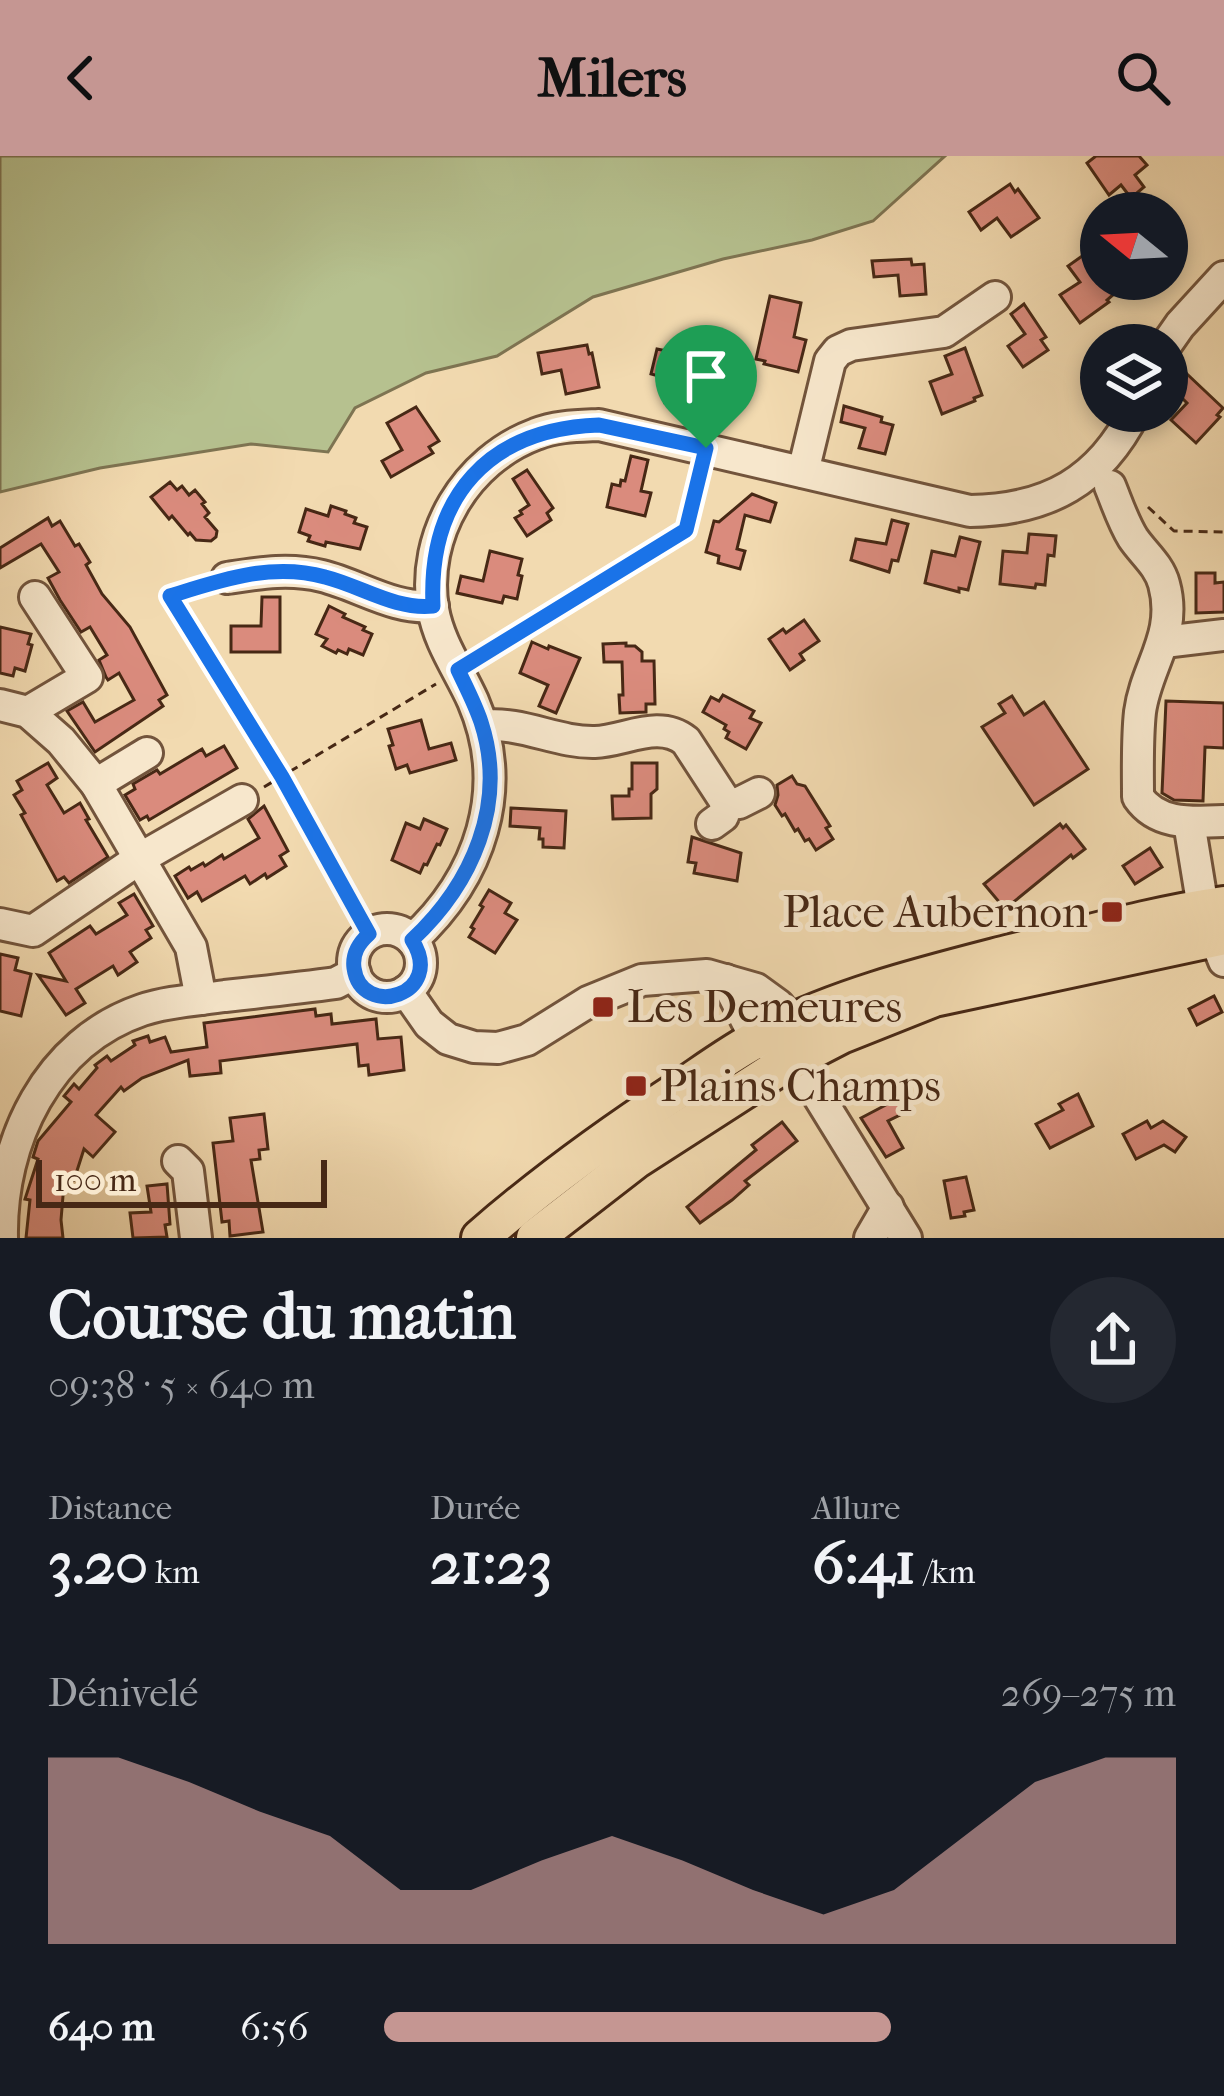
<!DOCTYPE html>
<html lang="fr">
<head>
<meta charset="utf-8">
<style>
  :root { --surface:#171b24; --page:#242831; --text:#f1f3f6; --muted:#9ea1a6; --accent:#c59692 }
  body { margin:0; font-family:"IM FELL French Canon",serif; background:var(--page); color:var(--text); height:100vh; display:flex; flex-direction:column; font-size:45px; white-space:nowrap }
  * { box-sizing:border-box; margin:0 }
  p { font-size:39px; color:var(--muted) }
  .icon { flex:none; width:66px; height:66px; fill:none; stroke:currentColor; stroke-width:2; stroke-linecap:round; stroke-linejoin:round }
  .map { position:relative; height:1082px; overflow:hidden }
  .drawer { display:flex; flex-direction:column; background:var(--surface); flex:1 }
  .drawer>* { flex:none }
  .needle { width:78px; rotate:288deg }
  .tools { position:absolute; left:1080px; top:36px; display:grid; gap:24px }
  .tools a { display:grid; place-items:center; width:108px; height:108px; border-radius:50%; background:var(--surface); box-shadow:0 6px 18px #0003; font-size:60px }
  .scale { position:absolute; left:36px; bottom:30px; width:291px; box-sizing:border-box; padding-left:12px; border:6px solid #472815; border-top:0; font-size:33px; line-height:42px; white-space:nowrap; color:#472815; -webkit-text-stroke:9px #f7e7cc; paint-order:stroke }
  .pin { position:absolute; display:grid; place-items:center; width:102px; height:102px; color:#fff; margin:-123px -51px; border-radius:50% 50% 50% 0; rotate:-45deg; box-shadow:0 0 12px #0007 }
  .pin .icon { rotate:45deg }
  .round { display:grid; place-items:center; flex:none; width:126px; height:126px; border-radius:63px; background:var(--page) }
  .overview { display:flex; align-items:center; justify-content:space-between; height:204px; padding:0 48px }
  h1 { font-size:66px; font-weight:700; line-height:90px }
  .stats { display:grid; grid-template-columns:repeat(3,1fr); gap:18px; height:204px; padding:12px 48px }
  .stats div { display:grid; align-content:center }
  .stats b { font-size:60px; font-weight:700 }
  .stats small { font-size:33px; font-weight:400 }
  .stats p { font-size:33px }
  .chart { height:336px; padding:24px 48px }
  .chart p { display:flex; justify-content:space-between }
  .chart svg { width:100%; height:216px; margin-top:12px; fill:var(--accent); opacity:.7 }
  ul { padding:0 48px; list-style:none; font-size:39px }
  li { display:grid; grid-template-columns:192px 144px 1fr; align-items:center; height:90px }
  li i { height:30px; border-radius:15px; background:var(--accent) }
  header { display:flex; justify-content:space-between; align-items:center; height:156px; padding:0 48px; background:var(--accent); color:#111; font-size:54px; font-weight:700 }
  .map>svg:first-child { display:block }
  .green { fill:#b6c18f; stroke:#7e7452; stroke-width:3 }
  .building { fill:#da8b7d; stroke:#472815; stroke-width:3 }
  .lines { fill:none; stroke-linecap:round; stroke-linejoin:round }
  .minor-casing { stroke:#72543c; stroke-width:36 }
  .major-casing { stroke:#472815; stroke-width:42 }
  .path { stroke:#472815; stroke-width:3; stroke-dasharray:9 6; stroke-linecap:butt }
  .minor { stroke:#f7e7cc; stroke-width:30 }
  .major { stroke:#f2dab0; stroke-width:36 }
  .route-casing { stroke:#fff; stroke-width:24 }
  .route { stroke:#1a73e8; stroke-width:15 }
  .poi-dot { fill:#8f2418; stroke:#f7e7cc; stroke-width:4.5 }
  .labels { text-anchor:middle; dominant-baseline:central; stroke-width:10; stroke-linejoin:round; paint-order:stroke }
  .poi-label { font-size:45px; fill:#472815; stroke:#f7e7cc; text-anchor:start }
</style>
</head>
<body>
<header><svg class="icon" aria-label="back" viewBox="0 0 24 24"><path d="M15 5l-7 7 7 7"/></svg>Milers<svg class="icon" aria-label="search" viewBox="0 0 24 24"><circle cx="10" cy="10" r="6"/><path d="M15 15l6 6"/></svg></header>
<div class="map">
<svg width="1224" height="1082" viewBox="0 0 1224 1082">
  <rect width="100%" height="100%" fill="#f2dab0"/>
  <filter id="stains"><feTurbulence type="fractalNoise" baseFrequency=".00167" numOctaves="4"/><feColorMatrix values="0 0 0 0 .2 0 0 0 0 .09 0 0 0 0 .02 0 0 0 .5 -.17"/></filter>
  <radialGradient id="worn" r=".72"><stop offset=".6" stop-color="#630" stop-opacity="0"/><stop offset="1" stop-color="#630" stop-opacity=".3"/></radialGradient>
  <path class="green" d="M0,0H945L873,65L812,84L723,103L593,141L497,200L426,217L355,252L328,296L251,288L100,312L0,336Z"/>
  <g class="building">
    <path d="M1096,0H1139L1147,9L1135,19L1144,31L1131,42L1121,29L1109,39L1087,7Z"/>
    <path d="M1010,28L1015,36L1018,33L1039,62L1011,81L997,62L981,74L969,56Z"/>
    <path d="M1085,98L1114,138L1107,144L1109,146L1080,167L1060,139L1080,126L1068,110Z"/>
    <path d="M911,103L912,109L924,108L926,138L900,140L898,119L874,121L872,105Z"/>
    <path d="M770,140L801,147L794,181L806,184L798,216L764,208L765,205L756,203Z"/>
    <path d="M1024,148L1046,181L1041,184L1048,194L1023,211L1008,190L1025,178L1011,158Z"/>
    <path d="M587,189L589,198L592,197L599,231L566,238L561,214L542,218L538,197Z"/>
    <path d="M965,192L982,239L974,242L975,245L942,258L930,226L952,218L945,200Z"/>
    <path d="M657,193L686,199L683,211L689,213L681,251L665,247L670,223L651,218Z"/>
    <path d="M1187,218L1223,252L1217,259L1220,261L1196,287L1171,264L1187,247L1173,233Z"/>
    <path d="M844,250L882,261L881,266L893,269L885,298L859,292L865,272L841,266Z"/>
    <path d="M416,251L439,285L429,291L433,297L391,321L382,305L402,294L387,267Z"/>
    <path d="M631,300L648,304L641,335L651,337L645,360L607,351L612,328L620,330L621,324L625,325Z"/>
    <path d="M527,314L553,352L547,357L551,364L527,380L515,362L522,358L520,355L529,349L513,323Z"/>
    <path d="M170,326L177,334L182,330L189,339L195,334L205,346L202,348L209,357L205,361L217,375L216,381L211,385L196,384L190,377L188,379L172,360L169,363L151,341Z"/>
    <path d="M752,338L776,347L770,366L745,359L737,393L745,395L740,413L718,407L719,400L706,396L714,365L719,366Z"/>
    <path d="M331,350L346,355L345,358L356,362L354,367L367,371L360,393L326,386L325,390L308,385L310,380L299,376L306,353L328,360Z"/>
    <path d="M48,362L52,370L60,365L75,390L79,388L90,406L86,409L102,438L130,471L167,539L159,544L163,550L95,596L67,555L83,546L95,566L134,544L119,517L108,524L106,521L99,504L107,499L90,471L81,476L60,444L48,422L59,416L41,388L0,412V392Z"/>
    <path d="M892,364L908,368L898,405L892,404L889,416L851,404L856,383L886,388Z"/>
    <path d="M1029,378L1056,380L1054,400L1048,399L1045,429L1036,428L1035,432L1000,428L1003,395L1027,397Z"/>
    <path d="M960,381L980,386L968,434L959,432V436L925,427L932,395L955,400Z"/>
    <path d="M490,395L522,403L518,419L522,420L517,443L504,440L502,447L457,437L461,420L483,425Z"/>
    <path d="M1196,417H1215V427L1224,426V456L1196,457Z"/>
    <path d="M262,441H280V496H231V470H261Z"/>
    <path d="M329,450L345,458L343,461L365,471L363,474L372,478L363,499L349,493L347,498L338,494L336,497L322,490L327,483L316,478Z"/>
    <path d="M804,464L819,485L800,498L804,504L790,514L769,483L783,473L786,477Z"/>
    <path d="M0,471L31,478L28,488L32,489L25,515L15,512L13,520L0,517Z"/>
    <path d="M532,486L548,493L549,490L580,502L556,557L539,550L548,529L520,517Z"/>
    <path d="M626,487V490H635L642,496V505H654L655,548H646V556L620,557L619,539H623L622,506H604L603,488Z"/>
    <path d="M723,539L754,555L750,562L761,567L746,593L726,582L729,576L724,573L726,569L703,556L711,541L719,545Z"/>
    <path d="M1012,540L1024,559L1044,546L1088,613L1034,649L982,571L1005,557L999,548Z"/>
    <path d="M1166,545L1224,547V592L1205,591L1203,645L1174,644L1162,637Z"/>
    <path d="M421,564L429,593L451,587L456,604L410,617L407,609L396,613L389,590L393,589L388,573Z"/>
    <path d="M224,590L237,612L149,664L147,660L140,664L125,639L135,633L133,628L157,614L160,618L202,593L206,600Z"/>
    <path d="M48,607L57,622L47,629L64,657L80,647L89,663L86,664L108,701L69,727L64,721L57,725L21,659L25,657L14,639L22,634L17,625Z"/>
    <path d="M632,607H657V633L651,638V662L613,663L612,640H629V633H632Z"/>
    <path d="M792,620L797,628L805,630L830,670L826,672L833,683L816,694L809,683L805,685L798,673L795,675L785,658L782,660L775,649L778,639L777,629Z"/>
    <path d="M264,650L288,695L280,700L286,710L267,722L265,718L250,728L245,720L202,745L197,736L188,742L175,720L189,711L191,714L203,707L205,710L222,699L224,703L259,682L248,663Z"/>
    <path d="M511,652L566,655L564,692L543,691V683H539L540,672L510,670Z"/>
    <path d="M424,663L447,673L440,689L437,688L427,709L424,708L420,717L392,704L406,667L420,673Z"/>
    <path d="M1060,668L1063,672L1066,669L1085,693L1073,702L1071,699L1005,753L984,728Z"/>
    <path d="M692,681L741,697L737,725L694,717L696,707L688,706Z"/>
    <path d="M1150,692L1162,711L1135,728L1123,710Z"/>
    <path d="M489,734L511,747L505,757L517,764L495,797L469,781L474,773L471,771L483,751L480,749Z"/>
    <path d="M134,738L153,770L146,774L151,782L130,796L137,806L118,819L113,810L76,833L85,847L66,859L38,819L66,825L49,797L90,770L96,778L127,759L119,747Z"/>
    <path d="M0,798L18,802L15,814L31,818L21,860L0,855Z"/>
    <path d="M1214,840L1222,856L1197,869L1189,853Z"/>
    <path d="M315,853L316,860L331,858L332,868L376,863L378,883L401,881L404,914L369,919L368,909L359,910L357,888L220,905L221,917L190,920L188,904L142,922L124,935L121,931L96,959L115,976L93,1001L84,993L74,1024L64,1028L61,1064L63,1082H26L30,1044L25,1043L38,1003L33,1001L38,985L71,946L64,940L74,928L79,933L97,912L95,909L107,900L111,905L135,889L133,885L148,880L150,886L165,881L171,896L207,891L204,867Z"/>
    <path d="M1078,938L1093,970L1050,992L1036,968L1063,954L1059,948Z"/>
    <path d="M901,941L908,955L888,965L903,992L886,1001L861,962Z"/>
    <path d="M264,958L268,993L259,994L260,1003L251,1004L263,1076L230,1080L229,1065L222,1066L213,987L233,985L230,962Z"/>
    <path d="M1147,965L1151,972L1163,965L1186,981L1175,996L1164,989L1136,1003L1123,978Z"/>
    <path d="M782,966L797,985L745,1025L749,1029L732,1044L700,1067L687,1051L756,994L752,989Z"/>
    <path d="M966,1021L974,1054L964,1056L965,1060L951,1062L944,1025Z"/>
    <path d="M167,1028L170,1068L165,1069L167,1081L133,1082L130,1057L151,1056L147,1030Z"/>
  </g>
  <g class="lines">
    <g class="minor-casing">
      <g id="minor">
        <path d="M1166,189L1180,169L1224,121"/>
        <path d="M803,316L830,205L838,195L851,189L944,176L995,141"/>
        <path d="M1110,330C1117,347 1123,366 1133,382C1143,397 1159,409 1164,428C1178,479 1146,510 1140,556C1137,584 1138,613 1138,641C1158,670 1193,666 1224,665"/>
        <path d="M227,422C260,417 289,412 322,420C359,429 394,454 433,450"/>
        <path d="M1164,486L1224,479"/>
        <path d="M0,549L28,556L61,585L96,628L191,791L201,843"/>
        <path d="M28,556L87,521L35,441"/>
        <path d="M483,570C521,565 557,587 595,586C625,585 659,563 686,585L727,648"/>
        <path d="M96,628L147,597"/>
        <path d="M1189,666L1203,752L1224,805"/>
        <path d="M712,668L723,660L727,648L739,647L759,637"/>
        <path d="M0,768L33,775L139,703L242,644"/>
        <circle cx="387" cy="807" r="34"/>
        <path d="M412,784C480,722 511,633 473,545C459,514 439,487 433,453C421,379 466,304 536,278C556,270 577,270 599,269L970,355C1048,354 1100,325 1135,255"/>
        <path d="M726,824L756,883L774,892"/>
        <path d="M406,835L429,868L448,883L474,891L498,892L527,884L588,846L642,824L707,819L756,833L778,849L792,866L795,902L906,1082"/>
        <path d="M178,1005L188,1015L196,1082"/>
        <path d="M2,1082C0,985 48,886 142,854C169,845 197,844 225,840C262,836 299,832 336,827L355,817"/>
        <path d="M870,1082L888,1051"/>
      </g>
    </g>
    <g class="major-casing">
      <g id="major">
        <path d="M480,1082C542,1028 608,980 677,935C704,917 732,896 761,881C839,840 926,819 1011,797C1081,780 1152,759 1224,749"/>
        <path d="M535,1082L637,1003L783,909L841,879L934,842L1224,780"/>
      </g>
    </g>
    <g class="path">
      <path d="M1148,351L1174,375L1224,376"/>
      <path d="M205,429L170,440L282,621L369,778"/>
      <path d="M480,501L686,374L699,321"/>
      <path d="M264,631L436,528"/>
    </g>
    <use href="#minor" class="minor"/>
    <use href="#major" class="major"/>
  </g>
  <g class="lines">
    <g class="route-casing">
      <path id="route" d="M599,269L706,292L686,374L458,514C466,531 475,548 481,566C508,648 472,728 412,784C447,839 361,864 354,812C352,797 359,787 369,778L282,621L170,440C221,424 272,406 325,421C361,430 395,454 433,450C428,340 489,273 599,269Z"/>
    </g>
    <use href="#route" class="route"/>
  </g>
  <g class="poi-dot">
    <rect x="1100" y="744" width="24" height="24" rx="6"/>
    <rect x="591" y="839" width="24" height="24" rx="6"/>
    <rect x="624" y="918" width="24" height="24" rx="6"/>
  </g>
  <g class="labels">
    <g class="poi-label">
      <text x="1088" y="756" text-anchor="end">Place Aubernon</text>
      <text x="627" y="851">Les Demeures</text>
      <text x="660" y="930">Plains Champs</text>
    </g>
  </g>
  <rect width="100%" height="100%" filter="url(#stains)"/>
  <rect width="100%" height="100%" fill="url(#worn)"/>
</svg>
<div class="tools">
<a><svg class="needle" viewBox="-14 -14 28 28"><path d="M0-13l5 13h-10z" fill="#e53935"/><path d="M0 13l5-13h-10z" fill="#9ea1a6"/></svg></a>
<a><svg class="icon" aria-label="layers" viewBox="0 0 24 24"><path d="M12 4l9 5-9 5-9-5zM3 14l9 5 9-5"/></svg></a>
</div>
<div class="scale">100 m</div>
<div class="pin" style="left:706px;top:292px;background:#1e9e55"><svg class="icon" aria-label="arrive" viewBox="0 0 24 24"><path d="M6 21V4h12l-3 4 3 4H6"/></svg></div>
</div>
<section class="drawer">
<div class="overview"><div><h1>Course du matin</h1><p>09:38 · 5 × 640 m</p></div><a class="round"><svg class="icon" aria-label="share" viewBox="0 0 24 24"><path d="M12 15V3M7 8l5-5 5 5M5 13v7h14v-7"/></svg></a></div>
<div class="stats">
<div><p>Distance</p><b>3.20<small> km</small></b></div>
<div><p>Durée</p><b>21:23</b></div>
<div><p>Allure</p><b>6:41<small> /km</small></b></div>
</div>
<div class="chart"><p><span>Dénivelé</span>269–275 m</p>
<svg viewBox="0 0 160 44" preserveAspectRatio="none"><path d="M0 44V6L10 6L20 11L30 17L40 22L50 33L60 33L70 27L80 22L90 27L100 33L110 38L120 33L130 22L140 11L150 6L160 6V44z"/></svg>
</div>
<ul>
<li><b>640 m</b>6:56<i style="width:64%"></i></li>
</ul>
</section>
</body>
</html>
